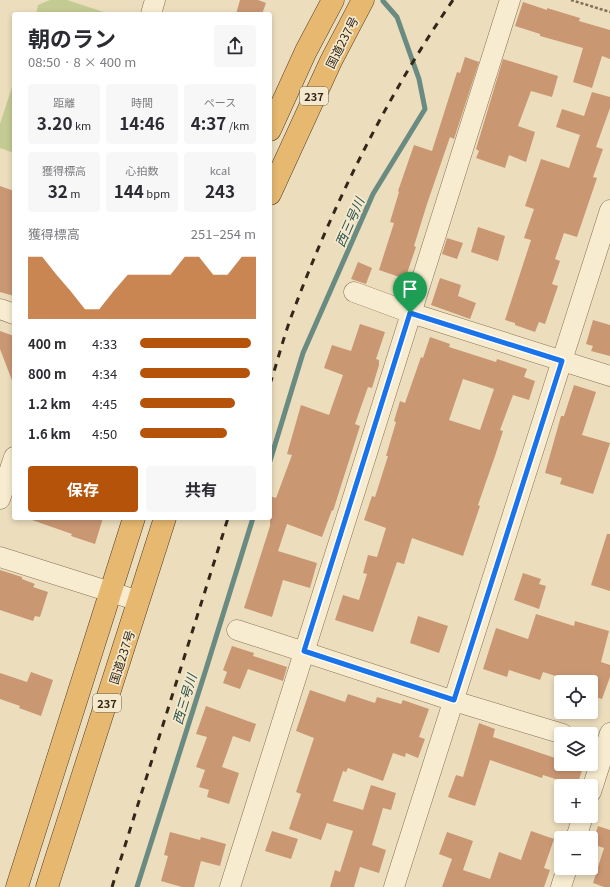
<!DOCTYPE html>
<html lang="ja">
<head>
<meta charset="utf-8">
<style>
  :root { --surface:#fff; --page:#f7f7f7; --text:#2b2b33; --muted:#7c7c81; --accent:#b45309 }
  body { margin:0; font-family:Georgia,"Noto Sans JP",serif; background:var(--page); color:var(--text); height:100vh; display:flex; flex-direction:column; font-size:15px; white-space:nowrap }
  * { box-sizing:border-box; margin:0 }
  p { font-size:13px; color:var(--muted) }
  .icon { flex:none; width:22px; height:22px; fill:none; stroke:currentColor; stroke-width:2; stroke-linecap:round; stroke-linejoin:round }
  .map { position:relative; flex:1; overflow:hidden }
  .panel { position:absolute; left:12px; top:12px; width:260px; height:508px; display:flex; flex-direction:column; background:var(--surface); border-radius:4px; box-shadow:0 2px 6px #0003 }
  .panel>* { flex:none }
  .buttons { position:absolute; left:554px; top:675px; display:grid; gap:8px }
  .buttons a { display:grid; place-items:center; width:44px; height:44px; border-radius:4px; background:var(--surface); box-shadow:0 2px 6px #0003; font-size:20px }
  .pin { position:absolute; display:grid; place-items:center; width:34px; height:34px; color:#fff; margin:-41px -17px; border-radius:50% 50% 50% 0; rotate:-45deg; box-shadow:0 0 4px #0007 }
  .pin .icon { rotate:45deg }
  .round { display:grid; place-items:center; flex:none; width:42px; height:42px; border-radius:4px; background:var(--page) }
  .head { display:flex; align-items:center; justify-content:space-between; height:68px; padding:0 16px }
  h1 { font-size:22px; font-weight:700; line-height:30px }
  .metrics { display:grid; grid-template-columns:repeat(3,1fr); gap:6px; height:68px; padding:4px 16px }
  .metrics div { display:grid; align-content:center; border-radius:4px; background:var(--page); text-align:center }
  .metrics b { font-size:17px; font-weight:700 }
  .metrics small { font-size:11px; font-weight:400 }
  .metrics p { font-size:11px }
  .chart { height:112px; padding:8px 16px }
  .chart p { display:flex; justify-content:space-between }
  .chart svg { width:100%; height:72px; margin-top:4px; fill:var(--accent); opacity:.7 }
  .action { display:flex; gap:8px; margin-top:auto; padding:8px 16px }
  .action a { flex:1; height:46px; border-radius:4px; background:var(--accent); color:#fff; font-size:16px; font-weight:700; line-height:46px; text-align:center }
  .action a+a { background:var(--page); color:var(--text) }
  ul { padding:0 16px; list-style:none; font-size:13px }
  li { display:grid; grid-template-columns:64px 48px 1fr; align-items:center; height:30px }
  li i { height:10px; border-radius:5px; background:var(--accent) }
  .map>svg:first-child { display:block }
  .green { fill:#c3ca92 }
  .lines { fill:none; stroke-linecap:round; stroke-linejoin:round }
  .stream { stroke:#698b82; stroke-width:5 }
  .building { fill:#ca9773; fill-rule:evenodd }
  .minor-casing { stroke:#846f57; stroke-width:21 }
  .trunk-casing { stroke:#513d2b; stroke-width:23 }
  .path { stroke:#846f57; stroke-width:2.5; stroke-dasharray:3 2; stroke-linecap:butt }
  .minor { stroke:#f8ecd0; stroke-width:20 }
  .trunk { stroke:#e6b870; stroke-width:22 }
  .rail { stroke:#33271b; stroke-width:3; stroke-dasharray:7 7; stroke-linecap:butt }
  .route-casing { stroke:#fff; stroke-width:8 }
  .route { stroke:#1a73e8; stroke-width:5 }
  .labels { text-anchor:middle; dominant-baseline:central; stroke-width:3.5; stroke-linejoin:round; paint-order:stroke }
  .shield { fill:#f4e9cd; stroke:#6d6150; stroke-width:1 }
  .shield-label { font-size:11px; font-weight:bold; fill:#33271b }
  .street-label { font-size:12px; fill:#33271b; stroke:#f4e9cd }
  .water-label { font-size:13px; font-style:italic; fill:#2b5350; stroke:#f4e9cd }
</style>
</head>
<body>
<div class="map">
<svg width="610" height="887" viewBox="0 0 610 887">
  <rect width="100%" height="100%" fill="#ecdebd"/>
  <g class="green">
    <path d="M50,0H67L110,14H36L38,5Z"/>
    <path d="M14,81V153L0,148V124Z"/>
  </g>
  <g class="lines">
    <g class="stream">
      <path d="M270,461L303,353L373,194L425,109L419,79L397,17L383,1"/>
      <path d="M137,887L207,666L253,518"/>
    </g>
  </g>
  <g class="building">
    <path d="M240,0H258L266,3L262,14H236Z"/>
    <path d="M523,2L547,10V8L580,18L579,21L610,30V59L602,56L592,88L573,82L583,48L540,36V34L515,26Z"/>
    <path d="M465,57L479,62L454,139L450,137L427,204L414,246L416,247L405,279L379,270L394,223L390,222L399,192L398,191L414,145L432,151L457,72L460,73Z"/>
    <path d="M503,59L558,76L552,97L531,91L518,126L535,132L526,162L509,155L505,168L476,158L479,151L476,149Z"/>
    <path d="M592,92L610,97V108L596,147L603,149L593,177L597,178L577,237L564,233L555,259L560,261L552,284L558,286L545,324L539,322L535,332L515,325V323L505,320L531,240L524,238L534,209L525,206L541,159L569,168L580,135L556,127L562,109L584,116Z"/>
    <path d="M0,186L14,191V296L0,292Z"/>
    <path d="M478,227L505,236L498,261L471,252Z"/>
    <path d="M447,238L463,243L457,259L442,254Z"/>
    <path d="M358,262L372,268L366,284L351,279Z"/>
    <path d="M440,278L461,285L458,296L476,303L470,319L431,305Z"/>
    <path d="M593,320L610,325V356L591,351L593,346L586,344Z"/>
    <path d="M360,324L385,332L376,359L379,360V365L372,388L368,387L355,424L360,426L333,511L332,510L322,537L287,524L278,551L317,563L310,588L283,580L272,617L244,608L270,526V496L276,498L292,455L287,454L301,405L329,415L343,375L324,368L332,345L351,351Z"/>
    <path d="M0,331L14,336V383H13L0,349Z"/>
    <path d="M430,337L450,344L449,347L496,362L497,359L527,369L524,377L535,381L529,400L513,395L500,430L503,431L495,456L478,505L480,506L463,556L412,538L404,564L397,562L373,632L335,620L343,595L359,600L367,574L363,573L368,555L377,557L386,528L364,520L372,496L375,497L388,456H386L396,422L394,421L400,401L405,403L421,357L423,358ZM463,379L494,389L480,430L449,420Z"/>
    <path d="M574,385L596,392L582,435L610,443L593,494L560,484L562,478L545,473L561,416H564Z"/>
    <path d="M32,518H103L95,544L71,536L72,534L32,520Z"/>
    <path d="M607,534H610V591L591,585Z"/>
    <path d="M0,570L22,577V579L35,584L33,587L48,592L40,617L35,616L33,621L0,610Z"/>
    <path d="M523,573L541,579L539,584L546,586L539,609L514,600Z"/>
    <path d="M536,614L574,626L575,621L609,631L601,662L610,665V677L602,699L591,696V682H575L543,672L540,680L509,670L507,677L483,669L496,628L528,639Z"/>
    <path d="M418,616L448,626L439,653L410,643Z"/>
    <path d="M232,646L254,653L253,656L287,667L283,681L248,669L240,689L223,683L227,672L223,670Z"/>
    <path d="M31,672L53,680L41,716L19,708L20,706L0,699V673L27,682Z"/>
    <path d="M310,690L345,702L348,694L375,703L377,697L401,704L403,700L429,709L419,737L425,739L418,758L406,753L405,757L393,753L383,781L348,768L346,772L343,771L333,801L363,810L371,785L396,793L391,810L383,808L372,845L386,850L379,873L360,867L354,887H330L335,870L340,872L353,831L327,823L321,840L289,829L301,794L296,792L314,738L296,731Z"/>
    <path d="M206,706L256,724L250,742L233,736L222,767L239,773L229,804L207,797L209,790L199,787L205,770L196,767L207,737L196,734Z"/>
    <path d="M479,723L495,729L493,737L561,760V764H584L577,786L543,775L542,778L490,760L475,806L448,797L456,775L463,777Z"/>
    <path d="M598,826L610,830V887H604L593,883L604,848L592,844Z"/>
    <path d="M272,831L298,839L291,859L265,851Z"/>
    <path d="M531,831L554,839L544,868L550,870L544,887H442L452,859L439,854L447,832L473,841L463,870L490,879L499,852L521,860Z"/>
    <path d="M170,832L200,840L201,837L226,844L220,866L201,861L194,887H182L161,881L168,856L164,855Z"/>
  </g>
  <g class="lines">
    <g class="minor-casing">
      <g id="minor">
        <path d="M151,14L155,0"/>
        <path d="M354,292L411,313L610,376"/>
        <path d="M0,309L14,314"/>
        <path d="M0,499L14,457"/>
        <path d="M0,557L139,601"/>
        <path d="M237,630L454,701L563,734"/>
        <path d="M591,792L610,733"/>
        <path d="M576,838L583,816"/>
        <path d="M230,887L510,0"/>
        <path d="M394,887L610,210"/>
        <path d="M561,887L567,868"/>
      </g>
    </g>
    <g class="trunk-casing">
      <g id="trunk">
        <path d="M270,130L306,51L333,0"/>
        <path d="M270,194L331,61L363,0"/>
        <path d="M17,887L134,518"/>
        <path d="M47,887L165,518"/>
      </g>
    </g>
    <path class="path" d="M571,0L610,12"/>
    <use href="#minor" class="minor"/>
    <use href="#trunk" class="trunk"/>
    <g class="rail">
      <path d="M270,384C278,360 284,335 293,312C334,202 387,96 453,0"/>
      <path d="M112,887L228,518"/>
    </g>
  </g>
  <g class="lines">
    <g class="route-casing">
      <path id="route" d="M410,313L562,361L454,700L304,651Z"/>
    </g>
    <use href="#route" class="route"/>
  </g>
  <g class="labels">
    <g class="shield">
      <rect x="300" y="87" width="28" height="18" rx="3"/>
      <rect x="93" y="694" width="28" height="18" rx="3"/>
    </g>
    <g class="shield-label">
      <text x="314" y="96">237</text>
      <text x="107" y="703">237</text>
    </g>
    <g class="street-label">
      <text transform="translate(341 42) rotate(-63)">国道237号</text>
      <text transform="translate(121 657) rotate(-72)">国道237号</text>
    </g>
    <g class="water-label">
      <text transform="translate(349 222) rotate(-66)">西三号川</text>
      <text transform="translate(184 699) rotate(-73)">西三号川</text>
    </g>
  </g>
</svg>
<div class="buttons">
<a><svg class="icon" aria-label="locate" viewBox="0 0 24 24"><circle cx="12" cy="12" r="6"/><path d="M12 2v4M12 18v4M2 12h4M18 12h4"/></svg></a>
<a><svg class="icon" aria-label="layers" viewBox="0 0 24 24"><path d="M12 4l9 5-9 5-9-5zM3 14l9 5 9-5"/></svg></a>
<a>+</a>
<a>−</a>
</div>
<div class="pin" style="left:410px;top:313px;background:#1e9e55"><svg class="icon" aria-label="arrive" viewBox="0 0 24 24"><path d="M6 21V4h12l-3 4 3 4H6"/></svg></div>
<section class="panel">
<div class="head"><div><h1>朝のラン</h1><p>08:50 · 8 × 400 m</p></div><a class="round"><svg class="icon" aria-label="share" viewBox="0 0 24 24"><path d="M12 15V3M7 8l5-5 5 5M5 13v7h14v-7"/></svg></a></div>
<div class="metrics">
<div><p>距離</p><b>3.20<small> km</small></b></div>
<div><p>時間</p><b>14:46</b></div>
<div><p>ペース</p><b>4:37<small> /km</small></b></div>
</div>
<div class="metrics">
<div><p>獲得標高</p><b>32<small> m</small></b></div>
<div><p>心拍数</p><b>144<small> bpm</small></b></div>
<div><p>kcal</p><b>243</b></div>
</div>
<div class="chart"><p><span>獲得標高</span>251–254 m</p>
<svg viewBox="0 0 160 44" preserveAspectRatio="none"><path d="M0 44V6L10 6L20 17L30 27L40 38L50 38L60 27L70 17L80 17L90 17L100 17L110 6L120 6L130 17L140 17L150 6L160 6V44z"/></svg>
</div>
<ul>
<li><b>400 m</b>4:33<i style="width:96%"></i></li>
<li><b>800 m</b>4:34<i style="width:95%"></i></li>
<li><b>1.2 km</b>4:45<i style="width:82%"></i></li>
<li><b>1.6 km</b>4:50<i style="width:75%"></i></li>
</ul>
<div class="action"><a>保存</a><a>共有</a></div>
</section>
</div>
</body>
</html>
